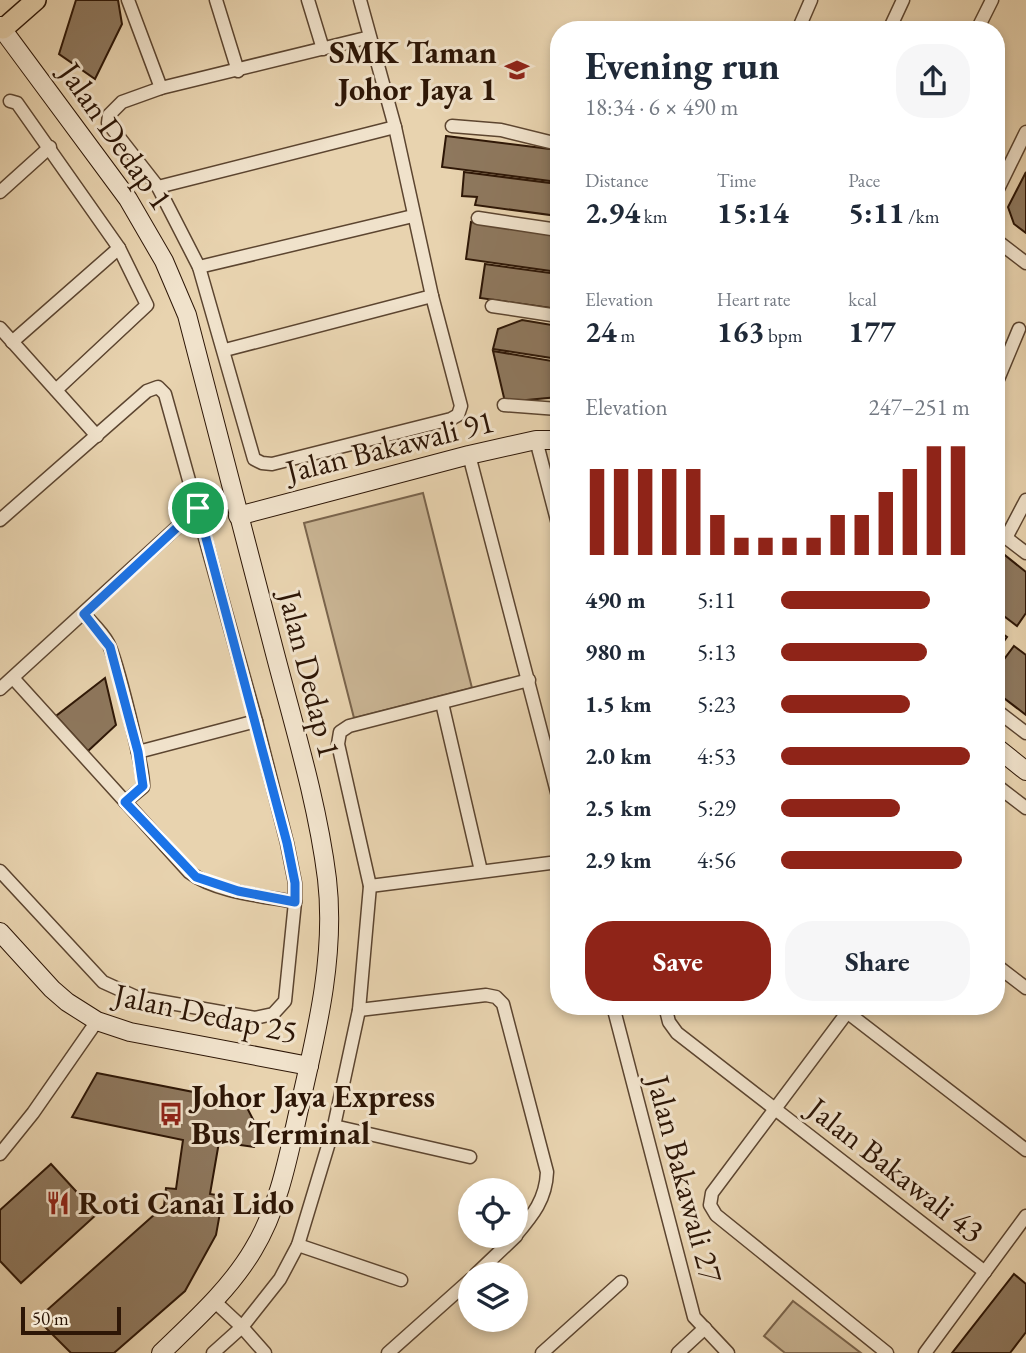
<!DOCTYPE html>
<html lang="en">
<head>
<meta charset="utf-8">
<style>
  :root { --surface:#fff; --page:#f6f6f7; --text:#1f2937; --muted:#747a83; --accent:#8f2418 }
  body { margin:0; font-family:"EB Garamond",serif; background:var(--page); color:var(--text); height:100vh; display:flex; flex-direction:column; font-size:26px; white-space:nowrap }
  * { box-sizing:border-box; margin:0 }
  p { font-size:23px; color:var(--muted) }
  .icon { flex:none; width:38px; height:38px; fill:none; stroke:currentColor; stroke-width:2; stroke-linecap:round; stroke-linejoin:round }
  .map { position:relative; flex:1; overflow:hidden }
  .drawer { position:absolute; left:550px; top:21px; width:455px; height:994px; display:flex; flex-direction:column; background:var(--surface); border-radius:28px; box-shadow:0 4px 10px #0003 }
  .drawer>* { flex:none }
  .buttons { position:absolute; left:458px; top:1178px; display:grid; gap:14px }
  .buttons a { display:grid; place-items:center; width:70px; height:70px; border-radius:50%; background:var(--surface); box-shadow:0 4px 10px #0003; font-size:35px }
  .scale { position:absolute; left:21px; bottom:18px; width:100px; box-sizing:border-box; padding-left:7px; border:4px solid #2d1606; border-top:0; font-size:19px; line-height:24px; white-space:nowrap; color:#2d1606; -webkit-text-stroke:5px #f0e2cb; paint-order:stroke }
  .pin { position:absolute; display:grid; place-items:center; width:60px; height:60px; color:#fff; margin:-30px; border:4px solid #fff; border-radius:50%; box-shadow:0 2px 7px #0007 }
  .round { display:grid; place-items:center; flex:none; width:74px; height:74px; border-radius:28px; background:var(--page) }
  .head { display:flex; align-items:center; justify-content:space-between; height:119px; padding:0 35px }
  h1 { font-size:38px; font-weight:700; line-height:52px }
  .figures { display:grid; grid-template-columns:repeat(3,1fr); gap:10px; height:119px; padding:7px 35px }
  .figures div { display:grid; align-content:center }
  .figures b { font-size:30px; font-weight:700 }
  .figures small { font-size:19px; font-weight:400 }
  .figures p { font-size:19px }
  .chart { height:196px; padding:14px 35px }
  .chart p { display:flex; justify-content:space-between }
  .chart svg { width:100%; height:126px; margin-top:7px; stroke:var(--accent); stroke-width:6 }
  .cta { display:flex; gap:14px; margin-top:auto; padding:14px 35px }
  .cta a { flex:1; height:80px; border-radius:28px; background:var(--accent); color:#fff; font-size:28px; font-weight:700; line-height:80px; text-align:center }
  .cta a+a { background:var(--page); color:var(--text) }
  ul { padding:0 35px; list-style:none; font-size:23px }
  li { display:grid; grid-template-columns:112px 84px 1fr; align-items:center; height:52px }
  li i { height:18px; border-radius:9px; background:var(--accent) }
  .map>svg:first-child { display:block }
  .green { fill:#c8b392; stroke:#7a644c; stroke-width:2 }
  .building { fill:#8e785e; stroke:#2d1606; stroke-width:2 }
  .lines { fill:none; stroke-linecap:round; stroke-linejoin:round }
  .street-casing { stroke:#5c4530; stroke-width:15 }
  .secondary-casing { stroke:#2d1606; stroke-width:20 }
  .primary-casing { stroke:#2d1606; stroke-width:22 }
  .street { stroke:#f0e2cb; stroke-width:12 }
  .secondary { stroke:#f0e2cb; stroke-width:18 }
  .primary { stroke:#e8d3af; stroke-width:19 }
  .route-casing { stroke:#fff; stroke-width:14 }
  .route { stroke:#1a73e8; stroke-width:9 }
  .labels { text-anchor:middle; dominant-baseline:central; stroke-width:6; stroke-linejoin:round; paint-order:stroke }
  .poi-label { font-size:32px; font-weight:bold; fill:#2d1606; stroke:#f0e2cb; text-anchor:start }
  .street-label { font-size:32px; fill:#2d1606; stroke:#f0e2cb }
</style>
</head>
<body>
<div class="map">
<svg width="1026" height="1353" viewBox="0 0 1026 1353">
  <rect width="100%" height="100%" fill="#e8d3af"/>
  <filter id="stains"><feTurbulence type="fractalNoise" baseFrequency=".00286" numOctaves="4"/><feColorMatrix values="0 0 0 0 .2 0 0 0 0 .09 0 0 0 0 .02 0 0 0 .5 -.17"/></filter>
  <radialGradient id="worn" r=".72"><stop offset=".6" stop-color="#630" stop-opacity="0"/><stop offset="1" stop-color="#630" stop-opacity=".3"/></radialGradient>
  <g class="green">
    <path d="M423,493L472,688L354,718L304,523Z"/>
    <path d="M793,1301L861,1353H785L764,1336Z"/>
  </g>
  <g class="building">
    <path d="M76,0H118L122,24L95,79L59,54Z"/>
    <path d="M446,136L558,150V182L442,167Z"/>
    <path d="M464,172L558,184V216L475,205L477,197L462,196Z"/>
    <path d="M1026,172V233L1014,224L1008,207Z"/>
    <path d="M471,222L558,235V272L466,259Z"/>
    <path d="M485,264L558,274V309L480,298Z"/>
    <path d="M522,320L558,326V359L493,349L498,329Z"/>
    <path d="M493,351L558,362V397L505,402Z"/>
    <path d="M996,548L1026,572V613L1017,626L996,610Z"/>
    <path d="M996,629L1007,637L996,652Z"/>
    <path d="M1014,646L1026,655V715L996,692V670Z"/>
    <path d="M105,678L116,725L88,751L56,716Z"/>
    <path d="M97,1073L244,1102L257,1127L260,1140L254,1147L219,1142L210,1194L223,1196L216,1235L185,1291L114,1353H71L37,1319L164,1206L166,1188L176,1189L183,1140L72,1117Z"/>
    <path d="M51,1164L97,1214L21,1283L0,1261V1210Z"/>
    <path d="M1014,1274L1026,1284V1332L1010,1353H952Z"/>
  </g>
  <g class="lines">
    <g class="street-casing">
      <g id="street">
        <path d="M128,0L161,88"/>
        <path d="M216,0L238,71"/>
        <path d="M308,0L323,49"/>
        <path d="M360,0L395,127L432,296L461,406L458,415L451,419L272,464L262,463L254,459L199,267L158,187L108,123L109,115L122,102L161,88L370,37"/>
        <path d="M798,30L811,0"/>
        <path d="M889,30L903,0"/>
        <path d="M977,30L992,0"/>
        <path d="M10,101L17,103L119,248L147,305L56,390"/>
        <path d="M452,126L501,130L558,144"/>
        <path d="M158,187L395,127"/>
        <path d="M0,192L50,147"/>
        <path d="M996,193L1026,132"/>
        <path d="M478,218L558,230"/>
        <path d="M996,240L1026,263"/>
        <path d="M199,267L413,216"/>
        <path d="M492,306L558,316"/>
        <path d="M0,328L97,436"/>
        <path d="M12,342L119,248"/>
        <path d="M225,350L432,296"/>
        <path d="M996,384L1019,329"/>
        <path d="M504,405L558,409"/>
        <path d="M536,440L558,524"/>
        <path d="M469,455L558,796"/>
        <path d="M0,520L147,391L158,387L165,394L256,721L287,843L295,883V902L285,1001L273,1014L255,1018L136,997L103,982L0,871"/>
        <path d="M996,530L1026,553"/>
        <path d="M1006,538L1026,500"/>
        <path d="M84,614C92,623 102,632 108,643C116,657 145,773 143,787L125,802"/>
        <path d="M13,678L189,872C215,892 263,896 295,902"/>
        <path d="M0,689L198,508"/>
        <path d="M442,703L481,871"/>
        <path d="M996,710L1026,733"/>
        <path d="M138,752L256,721"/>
        <path d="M996,785L1026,808"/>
        <path d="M370,886L558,862"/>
        <path d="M996,965L1026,988"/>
        <path d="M613,1006L694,1317L728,1353"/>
        <path d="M665,1006L669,1022L677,1033L985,1272"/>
        <path d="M839,1006L1026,1150"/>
        <path d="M852,1006L712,1193L710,1205L716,1215L887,1353"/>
        <path d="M359,1010L486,995L496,997L503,1004L547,1172C546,1199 533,1215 516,1235"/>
        <path d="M334,1126L470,1157"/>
        <path d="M0,1154L33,1113L97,1021"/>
        <path d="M298,1245L401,1280"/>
        <path d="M476,1274L516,1236"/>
        <path d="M213,1300L242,1327L265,1353"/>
        <path d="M213,1353L242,1327L280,1279L298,1245L334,1126L359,1010L370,886L338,744L340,732L349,726L529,680"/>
        <path d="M388,1353L471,1279"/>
        <path d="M542,1353L621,1282"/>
        <path d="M678,1353L705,1328"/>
        <path d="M925,1353L1026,1216"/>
      </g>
    </g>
    <g class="secondary-casing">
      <g id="secondary">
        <path d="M0,26L128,199L164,261L187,315C215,424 243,533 272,642C292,720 317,799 327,879C336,956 316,1035 299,1109C288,1158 279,1207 253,1250C230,1289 193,1322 161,1353"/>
        <path d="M238,516L469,455L536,440H558"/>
        <path d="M996,747L1026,771"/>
        <path d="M0,932L52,989L67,1002L97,1021L130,1032L309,1066"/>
      </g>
    </g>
    <g class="primary-casing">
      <path id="primary" d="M3,29L36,0"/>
    </g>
    <use href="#street" class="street"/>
    <use href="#secondary" class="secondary"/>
    <use href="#primary" class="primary"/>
  </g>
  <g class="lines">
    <g class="route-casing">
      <path id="route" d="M198,508L287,843L295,883V902L238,891L196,877L125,802L143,786L138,752L110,647L84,614Z"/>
    </g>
    <use href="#route" class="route"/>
  </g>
  <defs>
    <g id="school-bare" transform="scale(1.89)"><path d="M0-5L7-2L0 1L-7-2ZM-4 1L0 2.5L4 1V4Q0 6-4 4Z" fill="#8f2418" stroke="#f0e2cb" stroke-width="2.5" paint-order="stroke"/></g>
    <g id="bus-bare" transform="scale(1.89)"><path d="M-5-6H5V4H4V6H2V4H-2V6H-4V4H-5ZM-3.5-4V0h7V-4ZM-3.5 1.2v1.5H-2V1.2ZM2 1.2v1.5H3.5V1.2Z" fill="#8f2418" stroke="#f0e2cb" stroke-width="2.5" paint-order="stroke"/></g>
    <g id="restaurant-bare" transform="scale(1.89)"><path d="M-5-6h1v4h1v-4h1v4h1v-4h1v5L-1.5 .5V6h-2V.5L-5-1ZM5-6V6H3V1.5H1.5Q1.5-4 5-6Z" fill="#8f2418" stroke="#f0e2cb" stroke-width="2.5" paint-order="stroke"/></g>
  </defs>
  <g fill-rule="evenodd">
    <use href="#school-bare" x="517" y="70"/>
    <use href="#bus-bare" x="171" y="1114"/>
    <use href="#restaurant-bare" x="58" y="1203"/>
  </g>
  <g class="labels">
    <g class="poi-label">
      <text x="497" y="52" text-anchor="end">SMK Taman<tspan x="497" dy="37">Johor Jaya 1</tspan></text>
      <text x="191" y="1096">Johor Jaya Express<tspan x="191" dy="37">Bus Terminal</tspan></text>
      <text x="78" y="1203">Roti Canai Lido</text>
    </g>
    <g class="street-label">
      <text transform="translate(116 136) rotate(55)">Jalan Dedap 1</text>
      <text transform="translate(390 446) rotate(-14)">Jalan Bakawali 91</text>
      <text transform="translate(310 674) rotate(76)">Jalan Dedap 1</text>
      <text transform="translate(206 1013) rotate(12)">Jalan Dedap 25</text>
      <text transform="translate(896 1170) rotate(38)">Jalan Bakawali 43</text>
      <text transform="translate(685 1179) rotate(75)">Jalan Bakawali 27</text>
    </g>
  </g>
  <rect width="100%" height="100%" filter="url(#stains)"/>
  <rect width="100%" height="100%" fill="url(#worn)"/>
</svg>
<div class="buttons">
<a><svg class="icon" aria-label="locate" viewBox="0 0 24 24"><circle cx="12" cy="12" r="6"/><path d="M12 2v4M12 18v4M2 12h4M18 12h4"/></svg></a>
<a><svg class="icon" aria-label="layers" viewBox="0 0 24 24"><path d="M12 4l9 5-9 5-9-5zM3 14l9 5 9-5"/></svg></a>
</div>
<div class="scale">50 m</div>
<div class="pin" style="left:198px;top:508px;background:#1e9e55"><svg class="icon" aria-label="arrive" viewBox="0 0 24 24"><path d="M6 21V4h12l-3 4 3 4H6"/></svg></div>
<section class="drawer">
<div class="head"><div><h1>Evening run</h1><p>18:34 · 6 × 490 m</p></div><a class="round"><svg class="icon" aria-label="share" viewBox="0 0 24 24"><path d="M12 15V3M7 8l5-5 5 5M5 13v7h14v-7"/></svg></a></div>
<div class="figures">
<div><p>Distance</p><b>2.94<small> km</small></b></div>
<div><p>Time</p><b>15:14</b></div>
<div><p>Pace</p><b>5:11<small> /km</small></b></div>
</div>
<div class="figures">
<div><p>Elevation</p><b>24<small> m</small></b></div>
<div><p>Heart rate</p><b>163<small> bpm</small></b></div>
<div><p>kcal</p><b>177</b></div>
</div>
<div class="chart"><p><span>Elevation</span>247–251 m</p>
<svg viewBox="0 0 160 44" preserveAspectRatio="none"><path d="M5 44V14M15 44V14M25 44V14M35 44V14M45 44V14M55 44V30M65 44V38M75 44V38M85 44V38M95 44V38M105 44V30M115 44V30M125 44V22M135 44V14M145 44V6M155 44V6"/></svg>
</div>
<ul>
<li><b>490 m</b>5:11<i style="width:79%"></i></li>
<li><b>980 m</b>5:13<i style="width:77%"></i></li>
<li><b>1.5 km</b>5:23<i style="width:68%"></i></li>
<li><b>2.0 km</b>4:53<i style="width:100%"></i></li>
<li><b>2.5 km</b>5:29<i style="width:63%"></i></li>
<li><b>2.9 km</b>4:56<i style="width:96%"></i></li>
</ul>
<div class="cta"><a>Save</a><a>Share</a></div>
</section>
</div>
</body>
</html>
